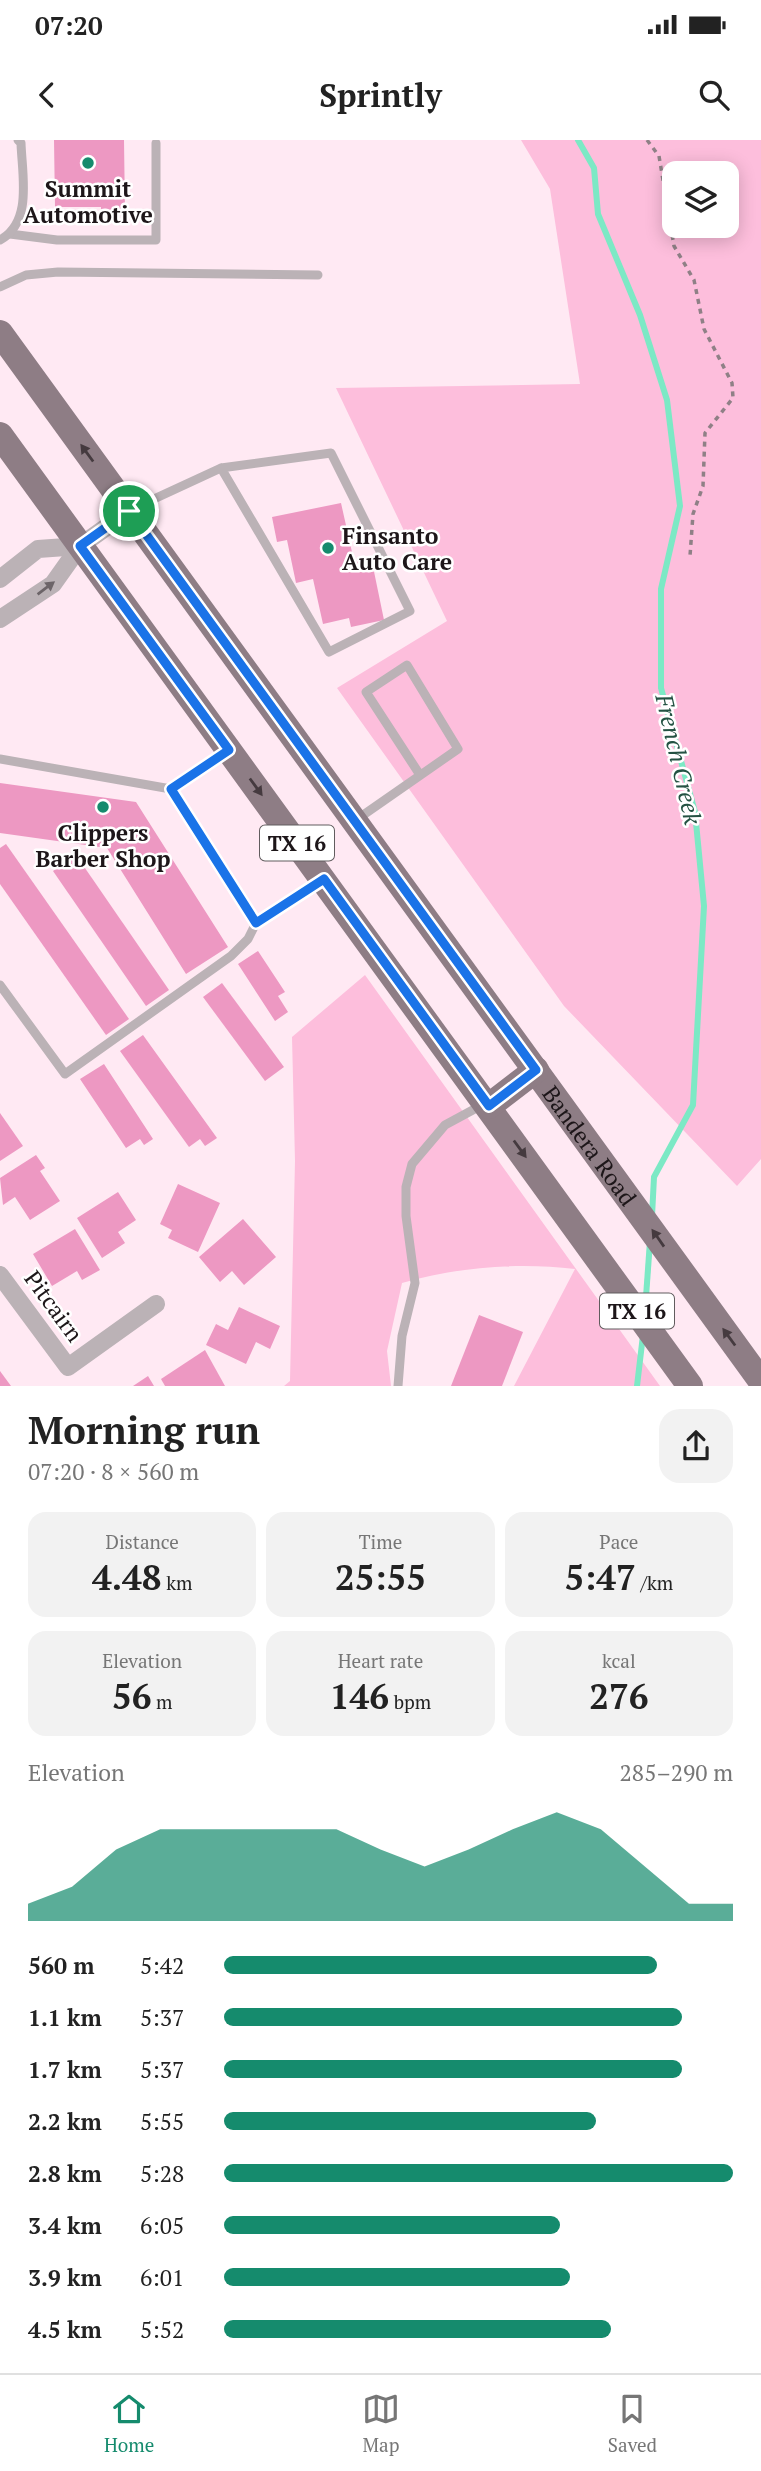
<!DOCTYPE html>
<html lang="en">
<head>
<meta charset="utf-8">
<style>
  :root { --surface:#fff; --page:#f2f2f2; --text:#222; --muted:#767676; --line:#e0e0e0; --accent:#158b6d }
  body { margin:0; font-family:"PT Serif",serif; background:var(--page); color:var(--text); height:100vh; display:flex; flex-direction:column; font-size:26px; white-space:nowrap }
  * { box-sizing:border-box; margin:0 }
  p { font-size:23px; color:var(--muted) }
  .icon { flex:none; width:38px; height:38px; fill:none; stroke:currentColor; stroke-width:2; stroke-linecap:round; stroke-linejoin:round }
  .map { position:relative; height:1246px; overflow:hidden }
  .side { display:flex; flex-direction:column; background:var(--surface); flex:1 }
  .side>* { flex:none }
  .fabs { position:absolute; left:662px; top:21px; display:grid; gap:14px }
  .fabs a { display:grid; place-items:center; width:77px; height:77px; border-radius:14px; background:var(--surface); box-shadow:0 4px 18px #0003; font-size:35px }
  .pin { position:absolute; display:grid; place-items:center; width:60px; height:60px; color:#fff; margin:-30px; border:4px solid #fff; border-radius:50%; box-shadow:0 2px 7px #0007 }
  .round { display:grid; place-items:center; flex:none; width:74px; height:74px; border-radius:21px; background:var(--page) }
  .headline { display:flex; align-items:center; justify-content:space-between; height:119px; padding:0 28px }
  h1 { font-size:38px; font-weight:600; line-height:52px }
  .stats { display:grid; grid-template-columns:repeat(3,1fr); gap:10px; height:119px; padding:7px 28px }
  .stats div { display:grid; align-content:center; border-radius:18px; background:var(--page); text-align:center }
  .stats b { font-size:35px; font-weight:600 }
  .stats small { font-size:19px; font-weight:400 }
  .stats p { font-size:19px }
  .chart { height:196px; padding:14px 28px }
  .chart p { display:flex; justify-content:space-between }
  .chart svg { width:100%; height:126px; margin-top:7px; fill:var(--accent); opacity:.7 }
  ul { padding:0 28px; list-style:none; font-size:23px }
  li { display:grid; grid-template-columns:112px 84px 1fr; align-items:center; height:52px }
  li i { height:18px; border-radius:9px; background:var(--accent) }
  .status { display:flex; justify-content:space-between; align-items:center; height:49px; padding:0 35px; background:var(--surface); direction:ltr }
  .status svg { height:19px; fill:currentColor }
  header { display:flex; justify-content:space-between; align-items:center; height:91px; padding:0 28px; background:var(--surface); font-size:32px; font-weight:600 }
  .tabs { display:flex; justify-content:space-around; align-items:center; height:98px; border-top:2px solid var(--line); background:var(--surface); font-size:19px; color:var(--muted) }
  .tabs a { display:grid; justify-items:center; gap:4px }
  .tabs .current { color:var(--accent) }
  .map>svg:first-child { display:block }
  .green { fill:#fdbedc; fill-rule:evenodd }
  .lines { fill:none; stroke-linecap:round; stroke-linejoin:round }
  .stream { stroke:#7ce9c5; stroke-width:6 }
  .building { fill:#ed98c2 }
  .path { stroke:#8f8086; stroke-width:3.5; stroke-dasharray:5 5; stroke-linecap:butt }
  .service { stroke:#bbb2b6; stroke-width:9 }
  .minor { stroke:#bbb2b6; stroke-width:18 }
  .primary { stroke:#8e7d85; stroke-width:26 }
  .oneway { fill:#453a3f }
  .oneway2 { fill:#6c6468 }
  .route-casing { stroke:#fff; stroke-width:14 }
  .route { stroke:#1a73e8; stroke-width:9 }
  .poi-dot { fill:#158b6d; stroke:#fff; stroke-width:2.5 }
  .labels { text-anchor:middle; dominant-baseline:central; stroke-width:5; stroke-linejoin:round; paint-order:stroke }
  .shield { fill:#fff; stroke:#615c5e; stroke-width:2 }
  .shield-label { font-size:21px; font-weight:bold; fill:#1d1619 }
  .poi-label { font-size:23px; font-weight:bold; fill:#1d1619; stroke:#fff }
  .street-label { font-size:23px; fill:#1d1619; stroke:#fff }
  .water-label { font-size:24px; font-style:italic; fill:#245243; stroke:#fff }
</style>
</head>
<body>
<div class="status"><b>07:20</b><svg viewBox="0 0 49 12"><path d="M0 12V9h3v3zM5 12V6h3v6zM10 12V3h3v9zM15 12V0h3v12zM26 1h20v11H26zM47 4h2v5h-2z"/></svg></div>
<header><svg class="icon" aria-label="back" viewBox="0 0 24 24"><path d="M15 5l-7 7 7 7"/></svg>Sprintly<svg class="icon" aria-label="search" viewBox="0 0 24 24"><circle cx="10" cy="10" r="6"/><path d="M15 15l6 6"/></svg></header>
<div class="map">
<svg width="761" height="1246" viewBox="0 0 761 1246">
  <rect width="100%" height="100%" fill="#ffe9f3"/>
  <g class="green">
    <path d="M521,0H761V1019L737,1046L564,866L337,548L447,481L336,248L580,244L550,49ZM674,33H726V86H674Z"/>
    <path d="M365,835L660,1246H514L575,1129C519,1122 456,1127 402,1143L387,1211L391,1246H284L290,1241L295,1021L292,897Z"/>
  </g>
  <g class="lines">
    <g class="stream">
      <path d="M578,0L594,28L598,74L640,175L667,260L680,366L661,449V548L695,672L704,766L693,965L654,1037L652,1076"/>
      <path d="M645,1171L650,1101"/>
      <path d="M637,1246L643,1195"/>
    </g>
  </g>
  <g class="building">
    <path d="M54,0H124L125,73H101V67H55Z"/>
    <path d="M341,363L354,421L371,417L384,480L351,487L349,478L323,484L313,439L296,443L287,400L277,402L272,377Z"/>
    <path d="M0,643L136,662L228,807L186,834L107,708L0,693Z"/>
    <path d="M6,704L129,879L106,895L0,744V708Z"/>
    <path d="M76,715L169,850L146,866L53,731Z"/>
    <path d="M258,811L285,852L278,856L288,872L275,881L238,824Z"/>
    <path d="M222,843L284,927L265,941L203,857Z"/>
    <path d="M143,895L217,998L205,1006L200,999L189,1007L120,911Z"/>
    <path d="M104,924L153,999L144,1005L140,999L126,1008L80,939Z"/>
    <path d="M0,973L23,1006L0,1021Z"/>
    <path d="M36,1015L45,1028L40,1031L60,1061L30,1080L15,1057L3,1065L0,1038Z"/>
    <path d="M178,1044L220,1063L198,1112L168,1098L172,1090L160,1084Z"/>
    <path d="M118,1052L136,1080L118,1092L125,1103L102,1118L77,1078Z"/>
    <path d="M243,1079L276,1117L244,1145L232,1131L220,1142L199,1117Z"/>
    <path d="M75,1089L100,1130L82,1140L77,1131L52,1146L33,1114Z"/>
    <path d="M239,1167L280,1186L270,1209L256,1202L246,1224L206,1205L216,1184L228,1190Z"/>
    <path d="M479,1175L523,1192L502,1246H451Z"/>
    <path d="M205,1210L225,1246H165L161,1239Z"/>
    <path d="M0,1231L11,1246H0Z"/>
    <path d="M148,1236L154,1246H133Z"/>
  </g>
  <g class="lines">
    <path class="path" d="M647,0L659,16L674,106L694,140L704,189L732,243L733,258L705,293L703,346L693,374L690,416"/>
    <g class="service">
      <path d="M10,94L57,100H156V3"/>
      <path d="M0,100C33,82 22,35 21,3L18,0"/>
      <path d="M0,147L26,135L58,132L318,135"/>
      <path d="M130,370L221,328L329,512L410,471L331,313L221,328"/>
      <path d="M0,619L171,649L228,611"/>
      <path d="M171,649L256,783L321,741"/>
      <path d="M356,680L458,609L407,525L366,552L420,635"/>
      <path d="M0,845L65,934L231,816L248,799L256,783"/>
      <path d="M398,1246L402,1196L415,1143L406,1076V1047L412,1024L445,985L482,965"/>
    </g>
    <g class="minor">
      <path d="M0,439L38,409L80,406"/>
      <path d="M0,479L53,444L80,406L129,371"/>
      <path d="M0,1135L68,1227L156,1164"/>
    </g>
    <g class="primary">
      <path id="s1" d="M0,193L761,1241"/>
      <path d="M0,295L690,1246"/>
      <path d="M489,966L536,930"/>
    </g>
  </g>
  <defs><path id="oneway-solid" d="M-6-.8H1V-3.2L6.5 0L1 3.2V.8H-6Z" transform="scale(1.75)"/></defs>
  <g class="oneway">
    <use href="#oneway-solid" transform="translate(87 313) rotate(-126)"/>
    <use href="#oneway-solid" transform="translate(256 647) rotate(54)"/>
    <use href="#oneway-solid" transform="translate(520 1009) rotate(54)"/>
    <use href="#oneway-solid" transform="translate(658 1098) rotate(-125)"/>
    <use href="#oneway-solid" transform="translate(729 1197) rotate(-126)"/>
  </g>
  <use class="oneway2" href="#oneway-solid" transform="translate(46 448) rotate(-37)"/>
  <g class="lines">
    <g class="route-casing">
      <path id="route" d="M129,371L536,930L489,966L324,739L256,783L171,649L229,610L80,406Z"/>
    </g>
    <use href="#route" class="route"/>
  </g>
  <g class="poi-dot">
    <circle cx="88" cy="23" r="7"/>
    <circle cx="328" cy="408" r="7"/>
    <circle cx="103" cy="667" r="7"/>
  </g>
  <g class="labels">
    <g class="shield">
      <rect x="260" y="685.5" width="74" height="35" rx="5"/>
      <rect x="600" y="1153.5" width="74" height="35" rx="5"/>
    </g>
    <g class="shield-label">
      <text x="297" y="703">TX 16</text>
      <text x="637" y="1171">TX 16</text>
    </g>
    <g class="poi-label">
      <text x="88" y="48">Summit<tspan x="88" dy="26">Automotive</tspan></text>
      <text x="342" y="395" text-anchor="start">Finsanto<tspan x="342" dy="26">Auto Care</tspan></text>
      <text x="103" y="692">Clippers<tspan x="103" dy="26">Barber Shop</tspan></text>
    </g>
    <g class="street-label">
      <text stroke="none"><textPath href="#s1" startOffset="1004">Bandera Road</textPath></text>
      <text transform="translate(54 1166) rotate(54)">Pitcairn</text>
    </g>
    <g class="water-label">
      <text transform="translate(679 619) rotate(77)">French Creek</text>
    </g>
  </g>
</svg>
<div class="fabs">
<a><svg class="icon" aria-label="layers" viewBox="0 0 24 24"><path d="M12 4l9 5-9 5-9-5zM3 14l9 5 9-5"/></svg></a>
</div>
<div class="pin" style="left:129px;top:371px;background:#1e9e55"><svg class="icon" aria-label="arrive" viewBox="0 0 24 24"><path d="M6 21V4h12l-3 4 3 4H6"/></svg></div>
</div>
<section class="side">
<div class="headline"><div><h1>Morning run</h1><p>07:20 · 8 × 560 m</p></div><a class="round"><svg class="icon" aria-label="share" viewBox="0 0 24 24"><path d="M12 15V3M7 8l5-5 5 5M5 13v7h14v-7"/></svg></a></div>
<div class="stats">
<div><p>Distance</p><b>4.48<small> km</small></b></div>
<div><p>Time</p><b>25:55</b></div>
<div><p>Pace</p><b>5:47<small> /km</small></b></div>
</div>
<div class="stats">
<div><p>Elevation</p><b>56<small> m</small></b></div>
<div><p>Heart rate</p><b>146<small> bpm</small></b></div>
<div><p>kcal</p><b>276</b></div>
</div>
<div class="chart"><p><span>Elevation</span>285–290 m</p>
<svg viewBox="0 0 160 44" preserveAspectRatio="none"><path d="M0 44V38L10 32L20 19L30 12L40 12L50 12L60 12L70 12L80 19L90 25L100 19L110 12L120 6L130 12L140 25L150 38L160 38V44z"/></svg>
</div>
<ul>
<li><b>560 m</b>5:42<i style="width:85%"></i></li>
<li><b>1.1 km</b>5:37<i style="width:90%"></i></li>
<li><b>1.7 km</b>5:37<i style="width:90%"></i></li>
<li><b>2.2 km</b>5:55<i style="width:73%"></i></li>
<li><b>2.8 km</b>5:28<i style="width:100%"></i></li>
<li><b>3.4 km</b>6:05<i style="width:66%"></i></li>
<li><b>3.9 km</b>6:01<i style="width:68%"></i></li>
<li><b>4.5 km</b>5:52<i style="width:76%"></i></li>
</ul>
</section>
<nav class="tabs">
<a class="current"><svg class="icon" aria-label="home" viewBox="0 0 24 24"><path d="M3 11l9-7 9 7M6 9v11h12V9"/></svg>Home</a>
<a><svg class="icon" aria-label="map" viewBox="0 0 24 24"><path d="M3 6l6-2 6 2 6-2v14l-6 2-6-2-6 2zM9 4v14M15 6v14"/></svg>Map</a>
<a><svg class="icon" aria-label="saved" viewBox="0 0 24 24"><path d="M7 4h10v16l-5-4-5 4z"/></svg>Saved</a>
</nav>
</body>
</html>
